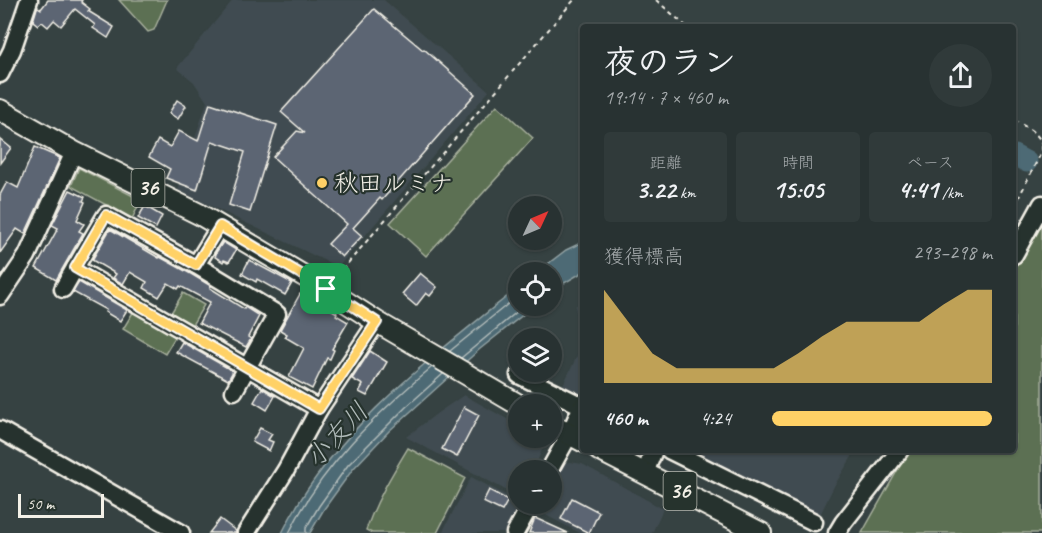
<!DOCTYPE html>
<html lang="ja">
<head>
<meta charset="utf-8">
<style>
  :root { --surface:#283232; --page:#303a3a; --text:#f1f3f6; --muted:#a5aaac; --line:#444d4d; --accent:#ffd166 }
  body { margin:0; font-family:Caveat,"Klee One",sans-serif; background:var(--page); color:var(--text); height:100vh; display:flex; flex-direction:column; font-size:22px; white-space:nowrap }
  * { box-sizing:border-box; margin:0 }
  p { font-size:20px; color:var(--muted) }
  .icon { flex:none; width:33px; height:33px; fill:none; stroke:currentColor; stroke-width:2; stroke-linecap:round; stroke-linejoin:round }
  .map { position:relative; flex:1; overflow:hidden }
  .side { position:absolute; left:580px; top:24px; width:436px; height:429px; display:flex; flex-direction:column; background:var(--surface); border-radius:6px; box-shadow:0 2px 4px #0004,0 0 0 2px var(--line) }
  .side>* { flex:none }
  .needle { width:39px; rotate:46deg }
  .fabs { position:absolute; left:508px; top:196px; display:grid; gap:12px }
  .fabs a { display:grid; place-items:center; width:54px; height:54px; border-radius:50%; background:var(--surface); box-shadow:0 2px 4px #0004,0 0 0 2px var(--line); font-size:30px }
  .scale { position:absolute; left:18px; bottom:15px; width:86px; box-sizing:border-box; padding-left:6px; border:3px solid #f4f1e8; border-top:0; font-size:16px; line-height:21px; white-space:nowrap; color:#f4f1e8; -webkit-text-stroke:4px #26332d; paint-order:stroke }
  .pin { position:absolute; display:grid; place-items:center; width:51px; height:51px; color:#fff; margin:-26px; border-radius:12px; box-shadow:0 3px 9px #0006 }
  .round { display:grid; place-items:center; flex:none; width:63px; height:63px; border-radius:32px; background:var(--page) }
  .head { display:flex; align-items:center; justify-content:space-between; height:102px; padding:0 24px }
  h1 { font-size:33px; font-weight:600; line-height:45px }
  .figures { display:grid; grid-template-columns:repeat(3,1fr); gap:9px; height:102px; padding:6px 24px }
  .figures div { display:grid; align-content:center; border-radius:6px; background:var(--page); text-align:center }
  .figures b { font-size:26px; font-weight:600 }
  .figures small { font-size:16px; font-weight:400 }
  .figures p { font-size:16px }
  .chart { height:168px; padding:12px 24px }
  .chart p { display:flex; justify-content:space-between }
  .chart svg { width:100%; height:108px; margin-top:6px; fill:var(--accent); opacity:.7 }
  ul { padding:0 24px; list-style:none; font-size:20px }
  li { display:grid; grid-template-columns:96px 72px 1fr; align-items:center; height:45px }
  li i { height:15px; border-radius:8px; background:var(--accent) }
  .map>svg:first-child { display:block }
  .built { fill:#414c51 }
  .green { fill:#5b6f52; stroke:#a8b09d; stroke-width:1.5 }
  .water { fill:#4d6a74; stroke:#90a0a2; stroke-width:1.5 }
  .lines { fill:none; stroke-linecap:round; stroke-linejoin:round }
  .shore { stroke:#b1bbba; stroke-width:1.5 }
  .river { stroke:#4d6a74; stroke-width:21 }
  .building { fill:#5c6573; stroke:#f4f1e8; stroke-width:1.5 }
  .minor-casing { stroke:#f4f1e8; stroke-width:21 }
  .major-casing { stroke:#f4f1e8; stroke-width:24 }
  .path { stroke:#f4f1e8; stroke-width:2; stroke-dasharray:4.5 4.5; stroke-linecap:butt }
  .minor { stroke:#26332d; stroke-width:16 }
  .major { stroke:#26332d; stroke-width:20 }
  .route-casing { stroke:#fff; stroke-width:12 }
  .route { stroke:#ffd166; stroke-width:8 }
  .poi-dot { fill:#ffd166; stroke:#26332d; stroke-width:2 }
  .labels { text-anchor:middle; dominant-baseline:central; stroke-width:4.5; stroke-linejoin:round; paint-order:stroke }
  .shield { fill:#26332d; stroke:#b6b8b0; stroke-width:1.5 }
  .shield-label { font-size:22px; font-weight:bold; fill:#f4f1e8 }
  .poi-label { font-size:24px; fill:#f4f1e8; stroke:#26332d; text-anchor:start }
  .water-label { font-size:26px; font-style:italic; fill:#b1bbba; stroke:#26332d }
</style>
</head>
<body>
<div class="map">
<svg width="1042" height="533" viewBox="0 0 1042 533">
  <rect width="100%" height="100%" fill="#364242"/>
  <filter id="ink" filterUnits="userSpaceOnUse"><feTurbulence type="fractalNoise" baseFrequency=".0167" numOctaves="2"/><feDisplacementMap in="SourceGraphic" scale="12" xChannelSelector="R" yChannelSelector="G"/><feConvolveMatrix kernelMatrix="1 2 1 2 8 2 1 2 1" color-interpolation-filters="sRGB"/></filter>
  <g filter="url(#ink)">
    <g class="built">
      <path d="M233,0H384L489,91L338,267L178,190L190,160L195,138L207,102L194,82L177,68Z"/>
      <path d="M583,302V396L563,385L581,348L580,326L575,306Z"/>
      <path d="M464,395L519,426V438H538L544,445L533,471H519V497L406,437L439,412Z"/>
      <path d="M689,450H856L834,486L820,515Z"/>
      <path d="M570,462L582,464L663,509L652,533H580L536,510L539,504H552V480L561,464Z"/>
      <path d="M471,477L519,502L504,533H442Z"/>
    </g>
    <g class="green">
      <path d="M119,0H167L154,30L148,32Z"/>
      <path d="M497,105L533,138L426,256L390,223Z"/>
      <path d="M79,168L141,200L132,219L71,186Z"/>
      <path d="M1042,220V533H862L909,450H1014V269Z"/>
      <path d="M183,293L204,305L192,325L171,313Z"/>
      <path d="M135,309L177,334L165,354L123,329Z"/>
      <path d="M408,448L465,478L437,533H372L366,530C377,499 391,476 408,448Z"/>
    </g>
    <g class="water">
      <path d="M583,242V272L559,286L552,292V273H536L566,250Z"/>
      <path d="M519,287V306H534L480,349L389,431L353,469L324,509L310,533H282C332,431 432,357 519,287Z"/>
    </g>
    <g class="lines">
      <g class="shore">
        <path d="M450,351L519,295"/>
        <path d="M461,358L524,306"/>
        <path d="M289,533C322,466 376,414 432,367"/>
        <path d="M306,533V528L319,506L348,465L406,407L443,374"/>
      </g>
      <path class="river" d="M1014,155L1027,162"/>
    </g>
    <g class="building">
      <path d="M48,0H82L81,2L90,9L88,11L114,27L108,38L93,28L95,25L75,9L61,26L54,20L48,27L42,22L38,25L33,21L37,8L38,7L41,9Z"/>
      <path d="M374,9L423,50L424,49L475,94L382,200L380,198L353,228L362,236L342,257L328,244L347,224L273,157L297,131L305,133L281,112Z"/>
      <path d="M177,100L186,106L178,119L169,113Z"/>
      <path d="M210,103L277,125L250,212L229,205L245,152L212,141L197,190L166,178L170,169L149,157L158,140L170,147L179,131L198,141Z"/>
      <path d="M0,139L11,148L0,163Z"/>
      <path d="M35,147L60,158L25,234L17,229L0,253V195L7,182L18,188Z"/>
      <path d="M70,190L85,197L83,201L85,202L77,220L84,224L79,231L83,233L56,280L36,268L58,228L52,225Z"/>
      <path d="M145,206L162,216L156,228L138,218Z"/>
      <path d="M110,229L159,258L160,257L191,274L211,286L210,288L244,309L245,307L259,316L248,337L251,339L246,347L199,323L210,302L180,286L178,289L168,283L159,297L144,288L147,282L130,272L123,284L113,278L116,274L92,260Z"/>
      <path d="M223,242L236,250L229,262L224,260L223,262L215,257L216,254H215Z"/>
      <path d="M249,260L292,283L285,295L257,279L256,282L242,274Z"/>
      <path d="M420,273L437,287L430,296L426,293L416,306L402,294Z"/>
      <path d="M79,282L127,310L120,321L105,312L106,310L73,292Z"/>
      <path d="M300,294L324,308L326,306L337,313L336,315L348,322L332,349L334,350L330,359L327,358L312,389L289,377L304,348L285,337L287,334L280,330Z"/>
      <path d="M182,342L233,371L228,380L176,352Z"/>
      <path d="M370,351L387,362L367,396L359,392L363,385L352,379Z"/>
      <path d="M262,388L275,396L267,410L254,402Z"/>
      <path d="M464,407L479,415L457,457L442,449Z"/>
      <path d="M260,428L272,434L268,440L273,442L269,451L252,442Z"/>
      <path d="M489,490L508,500L502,511L483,502Z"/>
      <path d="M572,498L599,512L589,533L561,519Z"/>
      <path d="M535,518L568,533H529Z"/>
      <path d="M220,519L236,531V533H209Z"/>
    </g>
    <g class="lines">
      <g class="minor-casing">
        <g id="minor">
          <path d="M0,74L12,50L29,0"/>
          <path d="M1014,255L1042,204"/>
          <path d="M196,265L220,226"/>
          <path d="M63,289L75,268"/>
          <path d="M0,296L27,256L74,152"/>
          <path d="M519,375L584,407"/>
          <path d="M234,391L277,314L196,265L106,215L75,268L319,409"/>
          <path d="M0,430L181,533"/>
          <path d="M669,450L814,522"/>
          <path d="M549,471L569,435L582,406"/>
          <path d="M645,473L654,450"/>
          <path d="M246,533L286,470L319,409L377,322"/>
          <path d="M515,533L531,504"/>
          <path d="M837,533L843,523L900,450"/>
        </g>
      </g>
      <g class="major-casing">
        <g id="major">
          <path d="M0,110L74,152L199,214L326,289L377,322L519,405"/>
          <path d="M552,425L584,442"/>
          <path d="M599,450L761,533"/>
        </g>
      </g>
      <g class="path">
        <path d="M656,0L687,27"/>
        <path d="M1014,120C1025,127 1037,131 1042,144"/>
        <path d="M1014,207L1041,153L1042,146"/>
        <path d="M336,277L574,0"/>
      </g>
      <use href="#minor" class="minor"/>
      <use href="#major" class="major"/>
    </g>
  </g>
  <g class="lines" filter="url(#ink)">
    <g class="route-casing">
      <path id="route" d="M106,215L196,265L220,226L326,289L377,322L319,409L75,268Z"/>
    </g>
    <use href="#route" class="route"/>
  </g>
  <circle class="poi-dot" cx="322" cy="183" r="6"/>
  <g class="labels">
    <g class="shield">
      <rect x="131.5" y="169" width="33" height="38" rx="4.5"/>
      <rect x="663.5" y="472" width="33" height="38" rx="4.5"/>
    </g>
    <g class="shield-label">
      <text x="148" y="188">36</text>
      <text x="680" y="491">36</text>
    </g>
    <g class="poi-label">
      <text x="334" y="183">秋田ルミナ</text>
    </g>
    <g class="water-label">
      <text transform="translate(337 435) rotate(-47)">小友川</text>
    </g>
  </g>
</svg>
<div class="fabs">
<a><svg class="needle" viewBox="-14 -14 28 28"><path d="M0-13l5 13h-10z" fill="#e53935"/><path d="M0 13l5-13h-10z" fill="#a5aaac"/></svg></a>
<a><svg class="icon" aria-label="locate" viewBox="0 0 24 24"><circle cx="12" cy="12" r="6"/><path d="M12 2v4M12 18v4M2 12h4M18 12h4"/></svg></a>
<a><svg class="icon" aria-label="layers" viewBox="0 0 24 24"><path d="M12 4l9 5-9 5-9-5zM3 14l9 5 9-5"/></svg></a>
<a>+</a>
<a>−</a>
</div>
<div class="scale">50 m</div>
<div class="pin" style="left:326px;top:289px;background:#1e9e55"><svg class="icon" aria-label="arrive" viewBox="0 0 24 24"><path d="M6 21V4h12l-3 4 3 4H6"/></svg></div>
<section class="side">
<div class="head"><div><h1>夜のラン</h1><p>19:14 · 7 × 460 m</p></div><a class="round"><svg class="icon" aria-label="share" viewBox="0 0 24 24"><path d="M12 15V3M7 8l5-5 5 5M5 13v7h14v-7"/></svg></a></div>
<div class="figures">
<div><p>距離</p><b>3.22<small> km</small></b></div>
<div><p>時間</p><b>15:05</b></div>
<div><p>ペース</p><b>4:41<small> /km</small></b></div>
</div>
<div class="chart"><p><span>獲得標高</span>293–298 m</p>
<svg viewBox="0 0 160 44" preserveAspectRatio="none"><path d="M0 44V6L10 19L20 32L30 38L40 38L50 38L60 38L70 38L80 32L90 25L100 19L110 19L120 19L130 19L140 12L150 6L160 6V44z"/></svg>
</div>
<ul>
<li><b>460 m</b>4:24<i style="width:100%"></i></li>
</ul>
</section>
</div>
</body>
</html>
